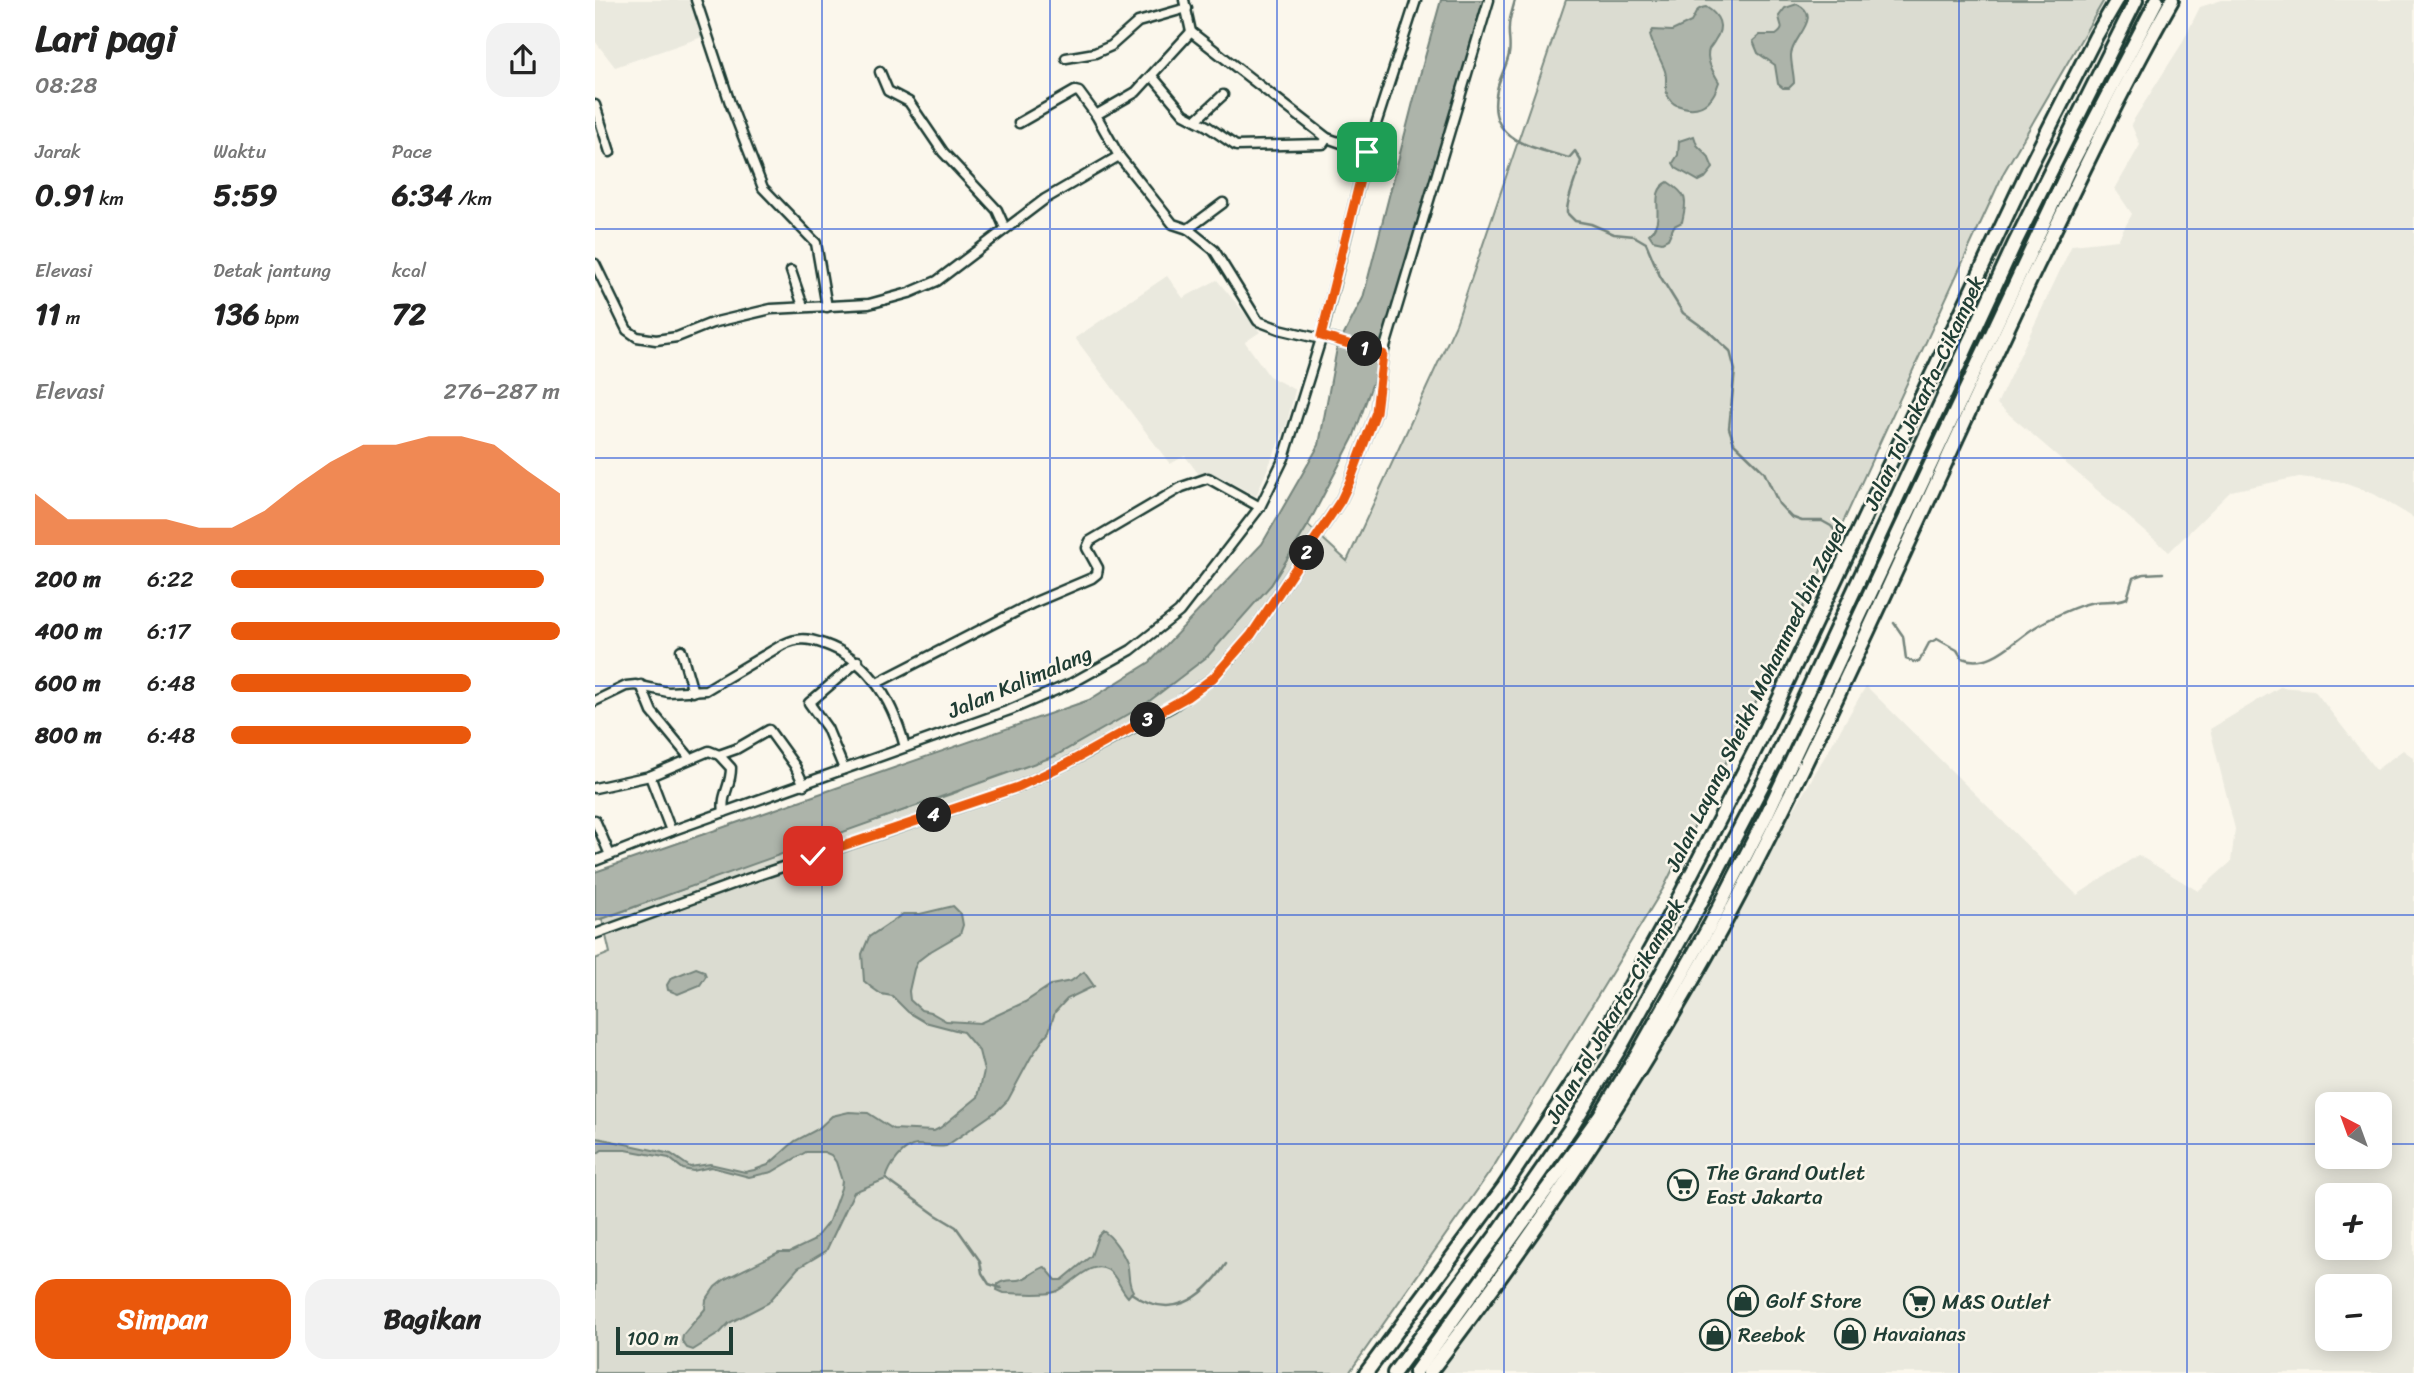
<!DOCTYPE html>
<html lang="id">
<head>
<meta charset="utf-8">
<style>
  :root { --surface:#fff; --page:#f2f2f2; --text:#222; --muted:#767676; --accent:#ea580c }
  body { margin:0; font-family:Sriracha,sans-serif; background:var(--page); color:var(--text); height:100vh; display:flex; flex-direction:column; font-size:26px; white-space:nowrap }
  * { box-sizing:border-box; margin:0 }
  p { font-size:23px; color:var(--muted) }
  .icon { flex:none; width:38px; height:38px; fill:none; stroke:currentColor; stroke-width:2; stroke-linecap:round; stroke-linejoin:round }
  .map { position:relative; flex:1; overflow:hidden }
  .side { display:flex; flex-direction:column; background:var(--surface); width:595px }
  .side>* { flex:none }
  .needle { width:46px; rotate:319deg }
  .controls { position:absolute; left:1720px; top:1092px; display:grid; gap:14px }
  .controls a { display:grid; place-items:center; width:77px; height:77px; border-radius:14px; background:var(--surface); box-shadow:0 4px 18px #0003; font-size:35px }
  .scale { position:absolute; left:21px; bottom:18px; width:117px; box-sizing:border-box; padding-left:7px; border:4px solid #1f3d34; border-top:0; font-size:19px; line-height:24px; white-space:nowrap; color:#1f3d34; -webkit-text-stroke:5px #fbf7ec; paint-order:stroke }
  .pin { position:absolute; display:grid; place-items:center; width:60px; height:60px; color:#fff; margin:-30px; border-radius:14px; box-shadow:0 4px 10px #0006 }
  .km { position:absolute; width:35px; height:35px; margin:-18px; border-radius:50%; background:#222; color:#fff; font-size:19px; line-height:35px; text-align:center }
  .round { display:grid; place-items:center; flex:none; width:74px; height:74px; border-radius:21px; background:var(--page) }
  .overview { display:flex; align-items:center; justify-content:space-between; height:119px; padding:0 35px }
  h1 { font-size:38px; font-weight:700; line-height:52px }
  .figures { display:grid; grid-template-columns:repeat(3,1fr); gap:10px; height:119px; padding:7px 35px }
  .figures div { display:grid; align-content:center }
  .figures b { font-size:30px; font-weight:700 }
  .figures small { font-size:19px; font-weight:400 }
  .figures p { font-size:19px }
  .chart { height:196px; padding:14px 35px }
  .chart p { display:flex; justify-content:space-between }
  .chart svg { width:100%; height:126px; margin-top:7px; fill:var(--accent); opacity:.7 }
  .primary-button { display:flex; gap:14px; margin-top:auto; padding:14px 35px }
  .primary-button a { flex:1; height:80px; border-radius:21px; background:var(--accent); color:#fff; font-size:28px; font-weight:700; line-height:80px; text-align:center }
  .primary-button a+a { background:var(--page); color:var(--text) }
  ul { padding:0 35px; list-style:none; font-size:23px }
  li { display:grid; grid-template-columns:112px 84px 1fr; align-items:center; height:52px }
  li i { height:18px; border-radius:9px; background:var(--accent) }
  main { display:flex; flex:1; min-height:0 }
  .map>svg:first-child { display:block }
  .built { fill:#eae9de; fill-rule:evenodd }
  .green { fill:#dbdcd1; stroke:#7d8c82; stroke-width:2 }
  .water { fill:#adb4aa; stroke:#74847b; stroke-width:2 }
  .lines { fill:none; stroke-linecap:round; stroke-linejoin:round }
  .stream { stroke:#74847b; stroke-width:2.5 }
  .minor-casing { stroke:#1f3d34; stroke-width:13 }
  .highway-casing { stroke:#1f3d34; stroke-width:18 }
  .minor { stroke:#fbf7ec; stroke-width:8 }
  .highway { stroke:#fbf7ec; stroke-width:12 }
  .route-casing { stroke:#fff; stroke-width:14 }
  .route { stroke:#ea580c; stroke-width:9 }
  .grid { fill:none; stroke:#1d4ed8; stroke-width:2; stroke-opacity:0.55 }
  .labels { text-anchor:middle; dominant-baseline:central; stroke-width:5; stroke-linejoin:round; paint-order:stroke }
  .street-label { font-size:21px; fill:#1f3d34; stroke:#fbf7ec }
  .poi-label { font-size:21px; fill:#1f3d34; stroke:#fbf7ec; text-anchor:start }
</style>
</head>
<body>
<main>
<section class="side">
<div class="overview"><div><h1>Lari pagi</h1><p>08:28</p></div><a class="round"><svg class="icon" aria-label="share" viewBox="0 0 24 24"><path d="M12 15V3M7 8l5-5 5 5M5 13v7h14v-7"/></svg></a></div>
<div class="figures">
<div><p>Jarak</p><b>0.91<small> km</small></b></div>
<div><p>Waktu</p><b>5:59</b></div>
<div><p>Pace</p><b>6:34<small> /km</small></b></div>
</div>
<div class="figures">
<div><p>Elevasi</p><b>11<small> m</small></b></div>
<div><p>Detak jantung</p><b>136<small> bpm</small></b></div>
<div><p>kcal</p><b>72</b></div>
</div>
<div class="chart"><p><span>Elevasi</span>276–287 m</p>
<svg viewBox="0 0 160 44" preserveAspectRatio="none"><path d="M0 44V26L10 35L20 35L30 35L40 35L50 38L60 38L70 32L80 23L90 15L100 9L110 9L120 6L130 6L140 9L150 18L160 26V44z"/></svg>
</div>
<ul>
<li><b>200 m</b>6:22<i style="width:95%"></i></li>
<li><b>400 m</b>6:17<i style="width:100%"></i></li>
<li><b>600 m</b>6:48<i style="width:73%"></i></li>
<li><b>800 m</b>6:48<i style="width:73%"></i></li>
</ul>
<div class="primary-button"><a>Simpan</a><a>Bagikan</a></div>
</section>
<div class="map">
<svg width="1819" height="1373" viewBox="0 0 1819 1373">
  <rect width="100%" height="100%" fill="#fbf7ec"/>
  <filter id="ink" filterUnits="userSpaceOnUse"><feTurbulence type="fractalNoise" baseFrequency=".0143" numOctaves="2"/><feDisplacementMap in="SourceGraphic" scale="14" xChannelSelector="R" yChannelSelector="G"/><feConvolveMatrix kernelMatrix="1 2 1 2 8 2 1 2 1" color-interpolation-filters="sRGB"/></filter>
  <g filter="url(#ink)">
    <g class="built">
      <path d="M0,0H94L110,36L20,67L0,41Z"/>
      <path d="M1627,0H1819V518L1779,494L1743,481L1704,477L1636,491L1574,552L1402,404L1477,245L1523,240L1537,214L1520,189L1545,145L1536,124L1586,45L1605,7Z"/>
      <path d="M572,276L588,298L622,280L665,332L650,342L674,376L700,390L692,423L661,496L624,476L611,484L590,456L575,464L480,338Z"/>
      <path d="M1271,686L1482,895L1543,855L1603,891L1636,862L1640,829L1615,729L1685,687L1719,690L1781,770L1808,750L1819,758V1373H845L916,1268L1105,970ZM1732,1104H1785V1157H1732ZM1732,1195H1785V1248H1732ZM1732,1286H1785V1339H1732Z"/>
    </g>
    <path class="green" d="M971,0H1509L1409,172L1223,577L1069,887L899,1166L754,1373H0V959L15,953L7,919L207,845L362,792L676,585L713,525L752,561L861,324Z"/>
    <g class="water">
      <path d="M846,0H894L788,354L758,438L713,525L676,585L613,656L548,706L460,756L0,921V872L494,700L555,662L667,544L724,445L742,348L768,298L825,75Z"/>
      <path d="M1202,4C1229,17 1197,37 1196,55C1196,65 1199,74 1199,83L1194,88H1188L1183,84L1180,65L1163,53L1158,41L1165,35H1181C1191,28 1185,26 1184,16L1190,8Z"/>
      <path d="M1111,7C1124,15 1130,26 1120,40C1120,41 1114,49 1114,49C1110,60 1119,73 1124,82C1118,101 1107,112 1088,107C1081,105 1077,104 1074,98C1068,89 1073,81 1070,71C1066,59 1058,48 1055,35L1058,30L1077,31L1096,22C1102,13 1099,9 1111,7Z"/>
      <path d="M1099,136L1102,145L1113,156L1118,168L1110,178L1104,181L1081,168L1078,163L1083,155L1084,141Z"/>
      <path d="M1073,182C1093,195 1092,199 1087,222L1079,226L1073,239L1067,242L1058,240L1054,234C1073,219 1051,193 1073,182Z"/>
      <path d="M358,906L366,914L368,925L365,934L336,951L323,961L319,969L314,991L315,1000L326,1010L335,1012L351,1021L385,1023L430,1002L456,985L476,981L489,972L499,986L472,999L460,1012L454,1031L436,1057L413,1100L403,1110L351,1146C341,1148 332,1145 322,1145C308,1146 294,1167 291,1179L259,1192L231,1251L203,1268L173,1303L134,1323L125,1333L98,1350L92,1348L87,1341L88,1335L110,1309L111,1300L120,1287L130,1279L184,1252H195L218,1241L234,1221L246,1188L247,1181L241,1162L236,1155L229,1152H211L177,1172L154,1177L116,1167L98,1171L88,1169L74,1158L31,1150H7L0,1155V1140L3,1138L76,1154L95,1167L115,1164L150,1172L159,1170L173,1165L200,1141L223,1129L237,1116L254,1112L273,1113L298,1129L339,1131L345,1128L383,1097L389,1071L384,1051L368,1032L330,1022L313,1012L297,996L286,994L276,987L269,981L267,954L274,937L308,914H325Z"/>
      <path d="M101,968L109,971L111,976L105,985L83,994L73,990L72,985L76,978Z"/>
      <path d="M508,1231C517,1236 528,1253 532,1263C535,1273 532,1282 538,1291L533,1297C525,1289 522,1276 513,1270C495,1258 476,1287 460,1292C448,1296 423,1293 409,1293L402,1290L403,1284C411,1278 418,1282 427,1279C435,1276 441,1269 450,1267L461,1280H467L496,1256L503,1236Z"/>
    </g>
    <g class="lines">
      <g class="stream">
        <path d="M920,0C918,9 914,18 914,27C913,36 916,45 914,54C912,66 904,78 902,90C890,141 937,147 974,158L980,151L986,161C982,177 971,200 972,213L980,221L996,224L1019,234L1039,236L1051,243L1065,276L1088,313L1113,331L1135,351L1140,370L1134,428L1139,443L1169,472L1184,504L1196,517L1207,521H1227L1236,526L1245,537L1231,570L1232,578"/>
        <path d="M1299,623L1308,636L1311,659L1319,662H1324L1334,643L1342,639L1362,650L1367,658C1395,669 1418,641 1439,628C1453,619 1484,604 1500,602C1512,600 1520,603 1532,598L1538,578L1549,574L1568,573"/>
        <path d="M291,1179L341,1215L361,1227L385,1261L387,1273L394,1284L406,1288"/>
        <path d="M536,1293C576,1321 607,1300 631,1264"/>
      </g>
      <g class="minor-casing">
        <g id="minor">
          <path d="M101,0L135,103L168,188L221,243L232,307"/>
          <path d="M589,0L596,32L541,92L501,115L524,156L578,224L593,229L619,250L663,321L684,329L726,339"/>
          <path d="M596,32L732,138L772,152"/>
          <path d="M471,58L500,53L516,46L543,22L592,8"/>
          <path d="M285,72L293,91L314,102L348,152L402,210L410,228"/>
          <path d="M557,76L589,114L612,126L641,146L728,144L732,138"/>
          <path d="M0,105L15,152"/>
          <path d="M601,120L628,95"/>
          <path d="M424,123L480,91L484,92L501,115"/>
          <path d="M593,229L628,203"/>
          <path d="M0,264L32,330L42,337L61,340L82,337L117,323L176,309L274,304L314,293L342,281L450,199L524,156"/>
          <path d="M196,271L208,306"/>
          <path d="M726,336L788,354"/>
          <path d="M86,650L98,692"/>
          <path d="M282,683L438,603L497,578L502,574L503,568L492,548L495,541L587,487L613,478L665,507"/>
          <path d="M46,685L57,712L95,758"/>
          <path d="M0,701L31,686L41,685L73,692L111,690L187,645C203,637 213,638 229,644C275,660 298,702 310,747"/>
          <path d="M124,755L141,749L174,730L200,766L209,785"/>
          <path d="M249,769L232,728L214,703L263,661"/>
          <path d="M55,776L76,831"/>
          <path d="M0,788L55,776L114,751L124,755L136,768C136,787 126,794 129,812"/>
          <path d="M0,820L15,855"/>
          <path d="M0,861L76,831L415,710L477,683L536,650L584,612L665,507L689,458L726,339L772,152L821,0"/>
          <path d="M0,934L149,880L423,787L471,764L578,706L618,678L656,635L746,500L755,481L781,412L788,354L894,0"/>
        </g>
      </g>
      <g class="highway-casing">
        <g id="highway">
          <path d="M771,1373L909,1187L1001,1048L1086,894L1162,746L1436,164L1501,36L1522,0"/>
          <path d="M799,1373L902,1234L975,1129L1025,1048L1105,904L1181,759L1419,245L1541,0"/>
          <path d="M820,1373L1005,1115L1042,1055L1115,925L1172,814L1475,167L1562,0"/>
          <path d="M834,1373C951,1220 1057,1062 1146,892C1252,687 1343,474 1442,266C1485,177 1528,86 1577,0"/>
        </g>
      </g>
      <use href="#minor" class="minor"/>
      <use href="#highway" class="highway"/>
    </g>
  </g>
  <g class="lines" filter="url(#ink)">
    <g class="route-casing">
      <path id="route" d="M218,856L423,787L471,764L592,697L618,678L656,635L746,500L755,481L781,412L788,354L726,336L772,152"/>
    </g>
    <use href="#route" class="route"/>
  </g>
  <path class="grid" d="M227,0V1373M455,0V1373M682,0V1373M909,0V1373M1137,0V1373M1364,0V1373M1592,0V1373M0,229H1819M0,458H1819M0,686H1819M0,915H1819M0,1144H1732M1785,1144H1819"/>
  <defs>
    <g id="supermarket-ring" transform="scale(1.575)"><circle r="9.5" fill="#fbf7ec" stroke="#1f3d34" stroke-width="1.5"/><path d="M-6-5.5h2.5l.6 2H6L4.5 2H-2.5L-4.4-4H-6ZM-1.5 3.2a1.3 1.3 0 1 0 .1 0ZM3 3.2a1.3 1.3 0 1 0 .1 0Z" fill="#1f3d34"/></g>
    <g id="shop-ring" transform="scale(1.575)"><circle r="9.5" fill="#fbf7ec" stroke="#1f3d34" stroke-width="1.5"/><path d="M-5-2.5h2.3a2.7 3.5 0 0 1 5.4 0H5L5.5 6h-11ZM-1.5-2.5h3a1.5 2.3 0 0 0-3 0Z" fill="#1f3d34"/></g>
  </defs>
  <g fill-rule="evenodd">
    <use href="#supermarket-ring" x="1088" y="1185"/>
    <use href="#shop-ring" x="1148" y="1301"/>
    <use href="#supermarket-ring" x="1324" y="1302"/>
    <use href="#shop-ring" x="1255" y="1334"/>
    <use href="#shop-ring" x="1120" y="1335"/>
  </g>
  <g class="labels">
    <g class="street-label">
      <text transform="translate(1329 393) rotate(-65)">Jalan Tol Jakarta–Cikampek</text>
      <text transform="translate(425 682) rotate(-23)">Jalan Kalimalang</text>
      <text transform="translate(1161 696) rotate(-64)">Jalan Layang Sheikh Mohammed bin Zayed</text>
      <text transform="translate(1020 1011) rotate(-60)">Jalan Tol Jakarta–Cikampek</text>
    </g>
    <g class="poi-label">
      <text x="1111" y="1173">The Grand Outlet<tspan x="1111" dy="24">East Jakarta</tspan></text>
      <text x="1171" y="1301">Golf Store</text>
      <text x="1347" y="1302">M&amp;S Outlet</text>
      <text x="1278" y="1334">Havaianas</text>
      <text x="1143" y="1335">Reebok</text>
    </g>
  </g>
</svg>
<div class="controls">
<a><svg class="needle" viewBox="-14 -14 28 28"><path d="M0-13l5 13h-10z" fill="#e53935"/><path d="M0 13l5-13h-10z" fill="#767676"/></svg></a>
<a>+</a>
<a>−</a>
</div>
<div class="scale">100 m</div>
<div class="pin" style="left:772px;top:152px;background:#1e9e55"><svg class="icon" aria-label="arrive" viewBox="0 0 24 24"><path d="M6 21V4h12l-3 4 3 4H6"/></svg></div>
<div class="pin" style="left:218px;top:856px;background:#d93025"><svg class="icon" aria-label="check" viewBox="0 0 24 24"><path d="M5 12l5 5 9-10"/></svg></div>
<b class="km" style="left:770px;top:349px">1</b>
<b class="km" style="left:712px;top:553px">2</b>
<b class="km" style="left:553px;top:720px">3</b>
<b class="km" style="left:339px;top:815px">4</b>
</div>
</main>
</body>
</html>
